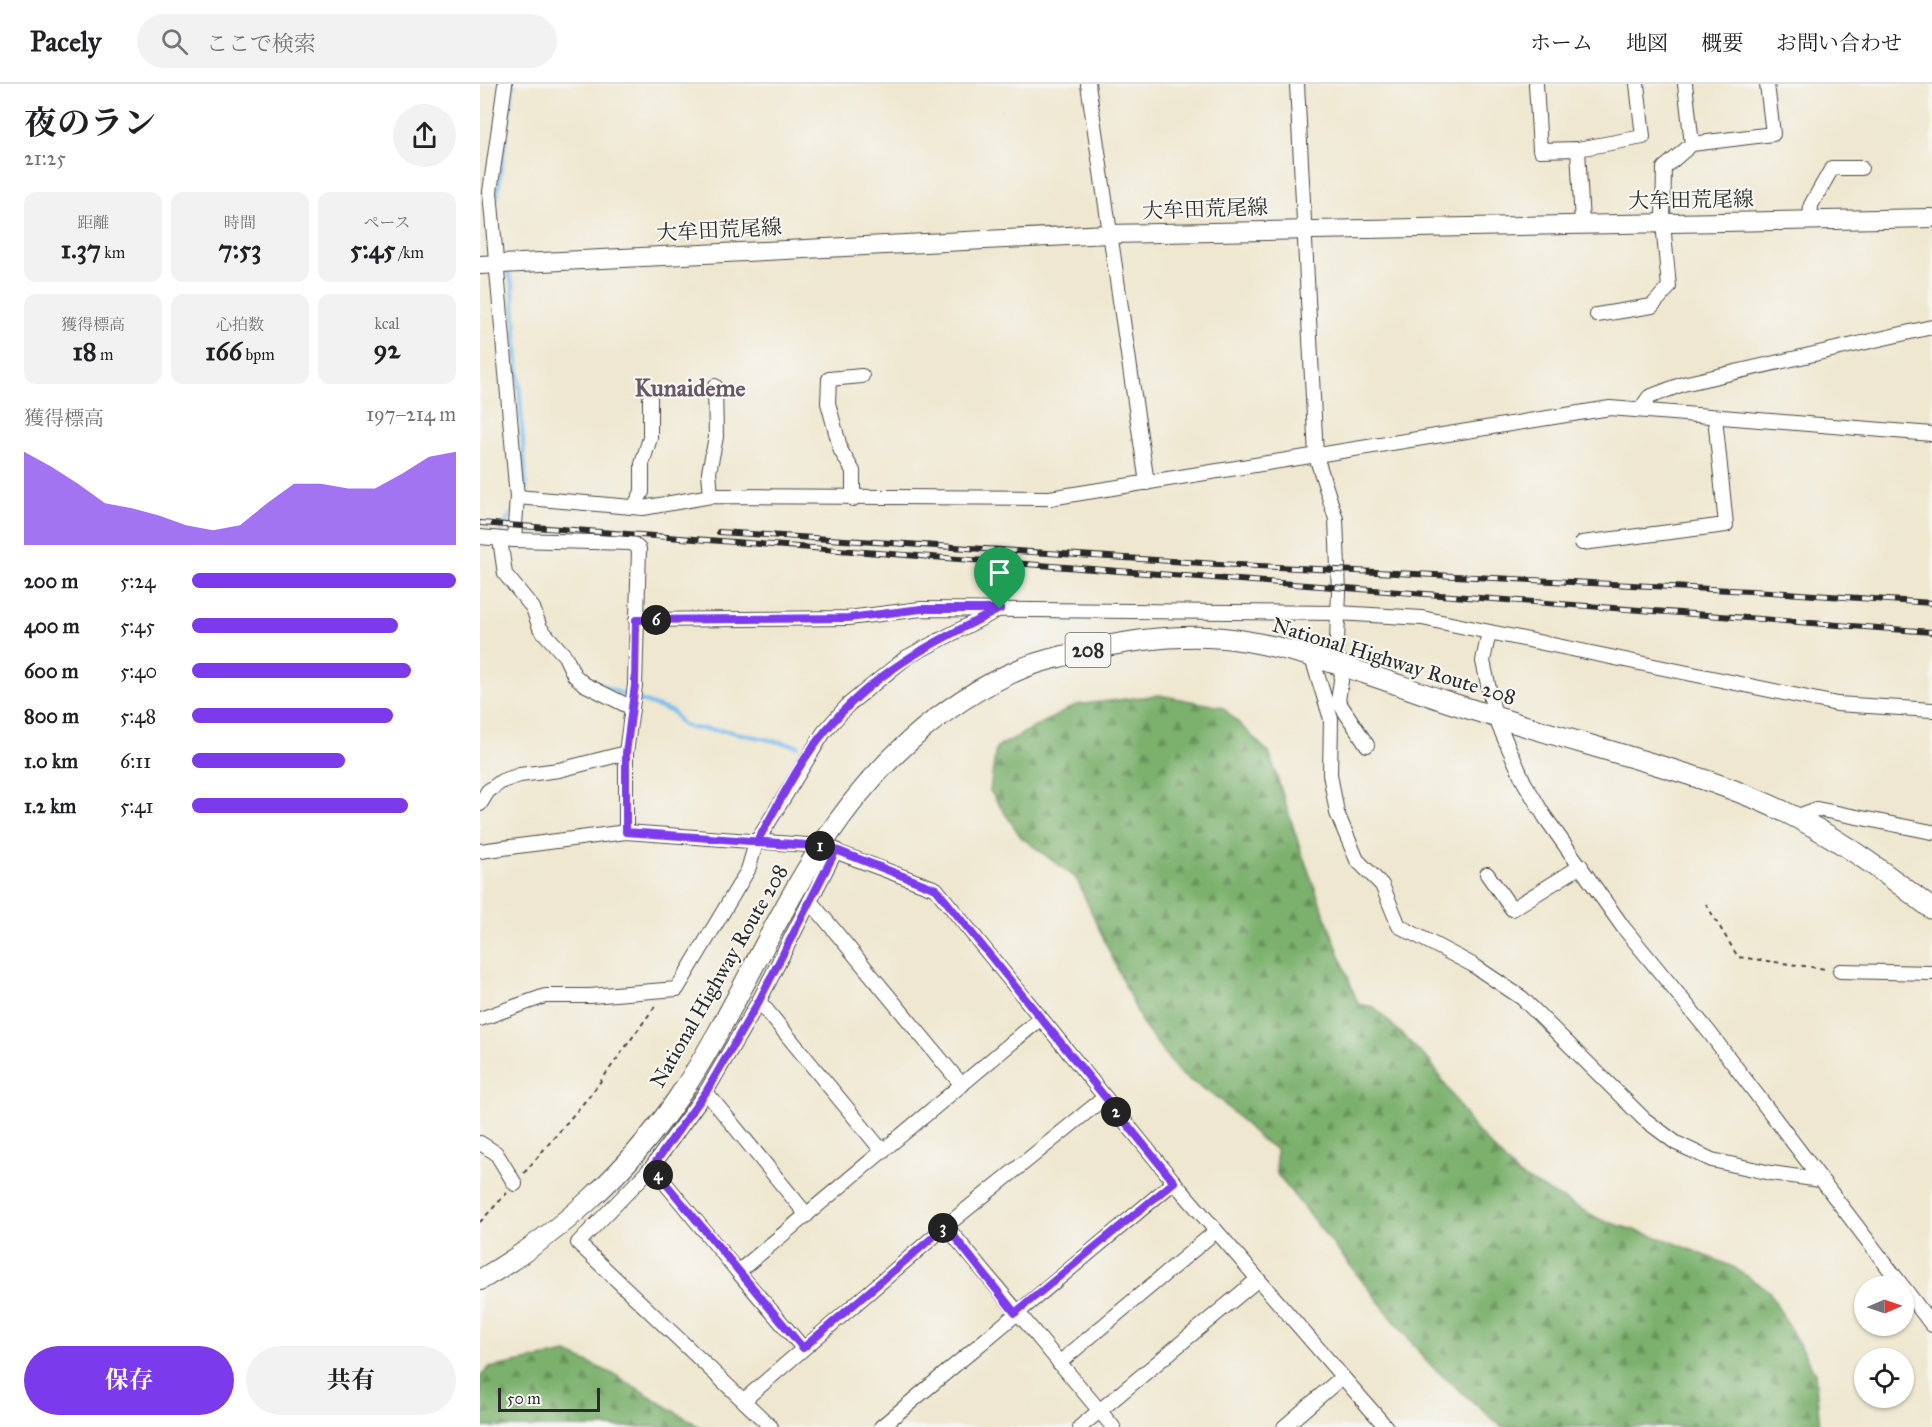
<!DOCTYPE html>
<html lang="ja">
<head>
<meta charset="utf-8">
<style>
  :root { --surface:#fff; --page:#f2f2f2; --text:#202124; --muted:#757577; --line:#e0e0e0; --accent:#7c3aed }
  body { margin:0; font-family:"IM FELL Great Primer","Noto Serif JP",serif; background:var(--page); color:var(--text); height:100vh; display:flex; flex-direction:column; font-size:22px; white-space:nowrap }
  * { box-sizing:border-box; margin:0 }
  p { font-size:20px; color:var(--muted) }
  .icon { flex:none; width:33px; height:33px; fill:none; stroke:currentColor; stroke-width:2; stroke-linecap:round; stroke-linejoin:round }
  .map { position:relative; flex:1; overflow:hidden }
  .panel { display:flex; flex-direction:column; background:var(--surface); width:480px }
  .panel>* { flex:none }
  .needle { width:39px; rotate:88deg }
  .fabs { position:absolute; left:1374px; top:1192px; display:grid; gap:12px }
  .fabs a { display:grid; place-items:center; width:60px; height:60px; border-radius:50%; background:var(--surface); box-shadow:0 2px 4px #0004; font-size:30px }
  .scale { position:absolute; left:18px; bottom:15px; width:102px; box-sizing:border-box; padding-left:6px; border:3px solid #2b2b2b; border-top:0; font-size:16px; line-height:21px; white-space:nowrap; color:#2b2b2b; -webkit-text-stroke:4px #f6f6f2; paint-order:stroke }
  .pin { position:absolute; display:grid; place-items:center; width:51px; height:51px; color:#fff; margin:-62px -26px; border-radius:50% 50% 50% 0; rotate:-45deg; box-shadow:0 0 6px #0007 }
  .pin .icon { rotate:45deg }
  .km { position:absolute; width:30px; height:30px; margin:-15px; border-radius:50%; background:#222; color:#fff; font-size:16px; line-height:30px; text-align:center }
  .round { display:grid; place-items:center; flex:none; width:63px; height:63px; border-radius:32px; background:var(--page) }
  .overview { display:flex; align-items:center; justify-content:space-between; height:102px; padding:0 24px }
  h1 { font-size:33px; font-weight:700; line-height:45px }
  .metrics { display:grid; grid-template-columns:repeat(3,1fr); gap:9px; height:102px; padding:6px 24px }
  .metrics div { display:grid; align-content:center; border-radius:12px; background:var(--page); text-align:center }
  .metrics b { font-size:26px; font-weight:700 }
  .metrics small { font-size:16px; font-weight:400 }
  .metrics p { font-size:16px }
  .chart { height:168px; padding:12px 24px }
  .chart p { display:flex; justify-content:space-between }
  .chart svg { width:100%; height:108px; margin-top:6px; fill:var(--accent); opacity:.7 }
  .action { display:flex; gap:12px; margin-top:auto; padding:12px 24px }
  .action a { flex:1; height:69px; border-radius:36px; background:var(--accent); color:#fff; font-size:24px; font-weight:700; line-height:69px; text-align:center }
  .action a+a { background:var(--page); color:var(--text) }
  ul { padding:0 24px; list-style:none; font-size:20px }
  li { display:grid; grid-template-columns:96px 72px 1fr; align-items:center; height:45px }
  li i { height:15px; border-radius:8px; background:var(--accent) }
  header { display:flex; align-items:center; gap:36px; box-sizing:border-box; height:84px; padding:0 30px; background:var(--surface); border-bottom:2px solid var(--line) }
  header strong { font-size:28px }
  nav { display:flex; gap:33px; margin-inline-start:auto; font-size:21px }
  .search { width:420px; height:54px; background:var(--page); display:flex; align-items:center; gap:15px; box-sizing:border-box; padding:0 21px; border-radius:33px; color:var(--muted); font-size:22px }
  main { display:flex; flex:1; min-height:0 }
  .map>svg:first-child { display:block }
  .forest { fill:url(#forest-firs); stroke:#546e4c; stroke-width:1.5 }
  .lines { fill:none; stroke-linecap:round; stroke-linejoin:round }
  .stream { stroke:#78beef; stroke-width:4 }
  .minor-casing { stroke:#484744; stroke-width:16 }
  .major-casing { stroke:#484744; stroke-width:20 }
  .highway-casing { stroke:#484744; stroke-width:22 }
  .path { stroke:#484744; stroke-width:2; stroke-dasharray:4.5 4.5; stroke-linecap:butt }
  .minor { stroke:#fff; stroke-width:14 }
  .major { stroke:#fff; stroke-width:18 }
  .highway { stroke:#fff; stroke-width:20 }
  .rail-casing { stroke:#2b2b2b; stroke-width:6 }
  .rail { stroke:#f6f6f2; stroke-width:4; stroke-dasharray:11; stroke-linecap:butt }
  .route-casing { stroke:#fff; stroke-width:12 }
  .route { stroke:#7c3aed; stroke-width:8 }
  .labels { text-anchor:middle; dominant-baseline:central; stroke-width:4.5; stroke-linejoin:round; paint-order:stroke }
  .shield { fill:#f6f6f2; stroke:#686867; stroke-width:1.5 }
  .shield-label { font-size:20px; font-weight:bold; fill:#2b2b2b }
  .street-label { font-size:21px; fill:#2b2b2b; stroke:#f6f6f2 }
  .quarter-label { font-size:24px; font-weight:bold; fill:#665864; stroke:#f6f6f2 }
</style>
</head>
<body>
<header>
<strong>Pacely</strong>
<div class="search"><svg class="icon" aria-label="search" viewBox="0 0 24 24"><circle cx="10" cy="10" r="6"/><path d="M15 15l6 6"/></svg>ここで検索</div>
<nav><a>ホーム</a><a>地図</a><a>概要</a><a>お問い合わせ</a></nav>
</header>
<main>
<section class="panel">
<div class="overview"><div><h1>夜のラン</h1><p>21:25</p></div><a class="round"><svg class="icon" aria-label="share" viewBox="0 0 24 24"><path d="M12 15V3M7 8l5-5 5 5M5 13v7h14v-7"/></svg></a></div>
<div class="metrics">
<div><p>距離</p><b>1.37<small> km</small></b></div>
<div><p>時間</p><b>7:53</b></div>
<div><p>ペース</p><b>5:45<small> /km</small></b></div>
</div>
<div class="metrics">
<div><p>獲得標高</p><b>18<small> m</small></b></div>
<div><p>心拍数</p><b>166<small> bpm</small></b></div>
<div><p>kcal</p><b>92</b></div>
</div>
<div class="chart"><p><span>獲得標高</span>197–214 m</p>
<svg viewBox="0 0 160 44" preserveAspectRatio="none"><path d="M0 44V6L10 12L20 19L30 27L40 29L50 32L60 36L70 38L80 36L90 27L100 19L110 19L120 21L130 21L140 15L150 8L160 6V44z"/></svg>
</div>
<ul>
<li><b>200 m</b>5:24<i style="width:100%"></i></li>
<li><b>400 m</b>5:45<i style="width:78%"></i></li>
<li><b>600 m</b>5:40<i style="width:83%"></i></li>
<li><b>800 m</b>5:48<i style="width:76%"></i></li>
<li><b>1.0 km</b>6:11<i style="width:58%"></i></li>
<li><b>1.2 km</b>5:41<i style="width:82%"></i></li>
</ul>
<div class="action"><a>保存</a><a>共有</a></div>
</section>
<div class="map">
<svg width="1452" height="1343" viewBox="0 0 1452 1343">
  <defs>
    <pattern id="forest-firs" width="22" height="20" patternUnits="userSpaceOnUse" patternTransform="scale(1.5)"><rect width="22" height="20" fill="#7cb16d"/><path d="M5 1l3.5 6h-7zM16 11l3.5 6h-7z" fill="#66905a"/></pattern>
  </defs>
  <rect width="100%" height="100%" fill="#f6f6f2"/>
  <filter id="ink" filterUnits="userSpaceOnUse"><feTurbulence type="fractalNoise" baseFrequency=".0167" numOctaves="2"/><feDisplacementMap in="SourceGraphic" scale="12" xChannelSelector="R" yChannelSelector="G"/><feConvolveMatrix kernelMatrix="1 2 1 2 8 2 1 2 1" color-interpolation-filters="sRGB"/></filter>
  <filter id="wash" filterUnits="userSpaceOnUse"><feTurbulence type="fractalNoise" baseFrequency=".008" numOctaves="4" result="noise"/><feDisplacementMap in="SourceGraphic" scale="24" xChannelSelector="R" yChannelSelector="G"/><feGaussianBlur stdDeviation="1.35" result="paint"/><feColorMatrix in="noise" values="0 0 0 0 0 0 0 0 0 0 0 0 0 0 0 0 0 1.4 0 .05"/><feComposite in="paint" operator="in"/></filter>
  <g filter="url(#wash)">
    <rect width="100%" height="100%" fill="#efe7cf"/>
    <g class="forest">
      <path d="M679,611L742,623L789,669L821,767L878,920L894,923L951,979L993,1043L1038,1091L1121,1136L1190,1157L1253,1183L1289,1207L1335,1289L1340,1343H1022L948,1279L796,1089V1065L780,1055L739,1015L700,990L663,941L596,794L541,753L510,707L516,664L596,621Z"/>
      <path d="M87,1269L137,1292L220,1343H0V1293L9,1284Z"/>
    </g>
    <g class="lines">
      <g class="stream">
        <path d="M17,113L33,0"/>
        <path d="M27,185L33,202L46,405L43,409"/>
        <path d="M22,451L21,447L30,431"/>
        <path d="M115,598L149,613"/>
        <path d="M156,615L193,628L201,640L211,644L247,647L318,662"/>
      </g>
    </g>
  </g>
  <g filter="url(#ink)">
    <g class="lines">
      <g class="minor-casing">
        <g id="minor">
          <path d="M25,0L10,108L37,413L34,456"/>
          <path d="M608,0L667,399"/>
          <path d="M817,0L836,372L856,435L859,508L856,580"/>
          <path d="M1056,0L1060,66L1098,65L1163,53L1157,0"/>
          <path d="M1205,0L1212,60"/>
          <path d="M1098,65L1102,140"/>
          <path d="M1330,136L1331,121L1352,84H1381"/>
          <path d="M1117,231L1172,222L1189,203L1183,139L1184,84L1212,60L1293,50L1287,0"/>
          <path d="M1160,326L1169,313L1203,300L1452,243"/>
          <path d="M231,412L229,388L236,353L235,302"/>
          <path d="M37,413L163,424L231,412L570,414L1130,324L1452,350"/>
          <path d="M373,415V387L361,367L348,319L349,295L382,292"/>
          <path d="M154,423L162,408V380L170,354V314"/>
          <path d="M0,453L34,456L152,459L159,465L155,601L146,669V748"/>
          <path d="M20,455L25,490L53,524L60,544L85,572L94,591L104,600L152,624"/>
          <path d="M1102,459L1246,441L1235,333"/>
          <path d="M156,536L368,534L441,525L858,529L942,534L1357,620L1452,626"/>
          <path d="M1009,548L1003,577L1015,633L1044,698L1065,733L1143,843L1229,948L1423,1203"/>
          <path d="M832,574L851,635L850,690L857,729L877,776L902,801L919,842L993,881L1042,914L1164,1035L1196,1059L1232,1076L1291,1089L1340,1096"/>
          <path d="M863,583L858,617L887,661"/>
          <path d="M0,720L8,707L22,697L40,691L79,686L146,669"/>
          <path d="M1315,733L1337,725L1452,748"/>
          <path d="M0,767L146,748L341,762L456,805L694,1098L906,1343"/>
          <path d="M1007,790L1032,825L1101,782"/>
          <path d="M330,817L482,1001"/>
          <path d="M1360,887L1452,889"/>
          <path d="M279,917L403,1068"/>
          <path d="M0,935L65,912H110L197,905L268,786L276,759L344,648L368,621L427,573L516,527"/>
          <path d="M226,1008L327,1131"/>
          <path d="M0,1059L16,1069L35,1100"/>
          <path d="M172,1083L258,1188L560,935"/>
          <path d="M466,1142L633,1343"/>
          <path d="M258,1188L323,1264"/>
          <path d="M1424,1204L1452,1241"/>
          <path d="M579,1279L736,1147"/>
          <path d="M264,1316L466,1142L624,1014"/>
          <path d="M291,1343L98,1159L172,1083L226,1008L279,917L356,766"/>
          <path d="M401,1343L694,1098"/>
          <path d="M600,1343L777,1196"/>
          <path d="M804,1343L861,1294"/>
        </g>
      </g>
      <g class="major-casing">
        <path id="major" d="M0,181L628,150L1452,134"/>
      </g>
      <g class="highway-casing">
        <path id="highway" d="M0,1196C78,1151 147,1089 198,1014C252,934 289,843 342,761C390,686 459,619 543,584C562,576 583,572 604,567C655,555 713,548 766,557C834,569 900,595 965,617C1026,637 1086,654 1147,672C1205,689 1263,706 1317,734C1366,759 1409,792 1452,825"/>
      </g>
      <g class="path">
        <path d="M1226,820L1258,873L1346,885"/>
        <path d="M44,1089L112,1009L176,921"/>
        <path d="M0,1138L27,1109"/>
      </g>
      <use href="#minor" class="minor"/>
      <use href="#major" class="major"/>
      <use href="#highway" class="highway"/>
      <g class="rail-casing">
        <g id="rail">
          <path d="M0,439L1452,548"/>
          <path d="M239,448L738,480L1290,508L1452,519"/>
        </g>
      </g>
      <use href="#rail" class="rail"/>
    </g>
  </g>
  <g class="lines" filter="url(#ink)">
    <g class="route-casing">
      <path id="route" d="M520,525C454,558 394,587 346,646C318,679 298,722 276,759L341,762L356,766L456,805L694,1098L535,1229L466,1142L323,1264L172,1083L226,1008L279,917L356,766L341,762L146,748V669L155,601L156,536L368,534L441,525H520"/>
    </g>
    <use href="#route" class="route"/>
  </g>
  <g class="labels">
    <rect class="shield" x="585.5" y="549" width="45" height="34" rx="4.5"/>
    <g class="shield-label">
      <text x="608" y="566">208</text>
    </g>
    <g class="street-label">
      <text transform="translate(1211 116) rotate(-1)">大牟田荒尾線</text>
      <text transform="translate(725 125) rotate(-2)">大牟田荒尾線</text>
      <text transform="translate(239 146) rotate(-3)">大牟田荒尾線</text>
      <text transform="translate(914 577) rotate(17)">National Highway Route 208</text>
      <text transform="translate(239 892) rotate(-60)">National Highway Route 208</text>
    </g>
    <g class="quarter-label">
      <text x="210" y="304">Kunaideme</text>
    </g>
  </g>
</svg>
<div class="fabs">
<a><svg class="needle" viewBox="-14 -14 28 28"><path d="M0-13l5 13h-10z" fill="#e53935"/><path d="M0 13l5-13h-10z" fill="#757577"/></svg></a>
<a><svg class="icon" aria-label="locate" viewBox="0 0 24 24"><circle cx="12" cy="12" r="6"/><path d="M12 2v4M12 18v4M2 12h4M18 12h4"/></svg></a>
</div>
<div class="scale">50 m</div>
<div class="pin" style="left:520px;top:525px;background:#1e9e55"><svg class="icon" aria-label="arrive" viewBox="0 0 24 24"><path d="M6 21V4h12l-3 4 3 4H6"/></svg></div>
<b class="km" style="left:340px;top:762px">1</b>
<b class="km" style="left:636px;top:1028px">2</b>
<b class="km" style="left:463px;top:1144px">3</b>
<b class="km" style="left:178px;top:1091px">4</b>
<b class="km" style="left:176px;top:536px">6</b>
</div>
</main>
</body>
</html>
